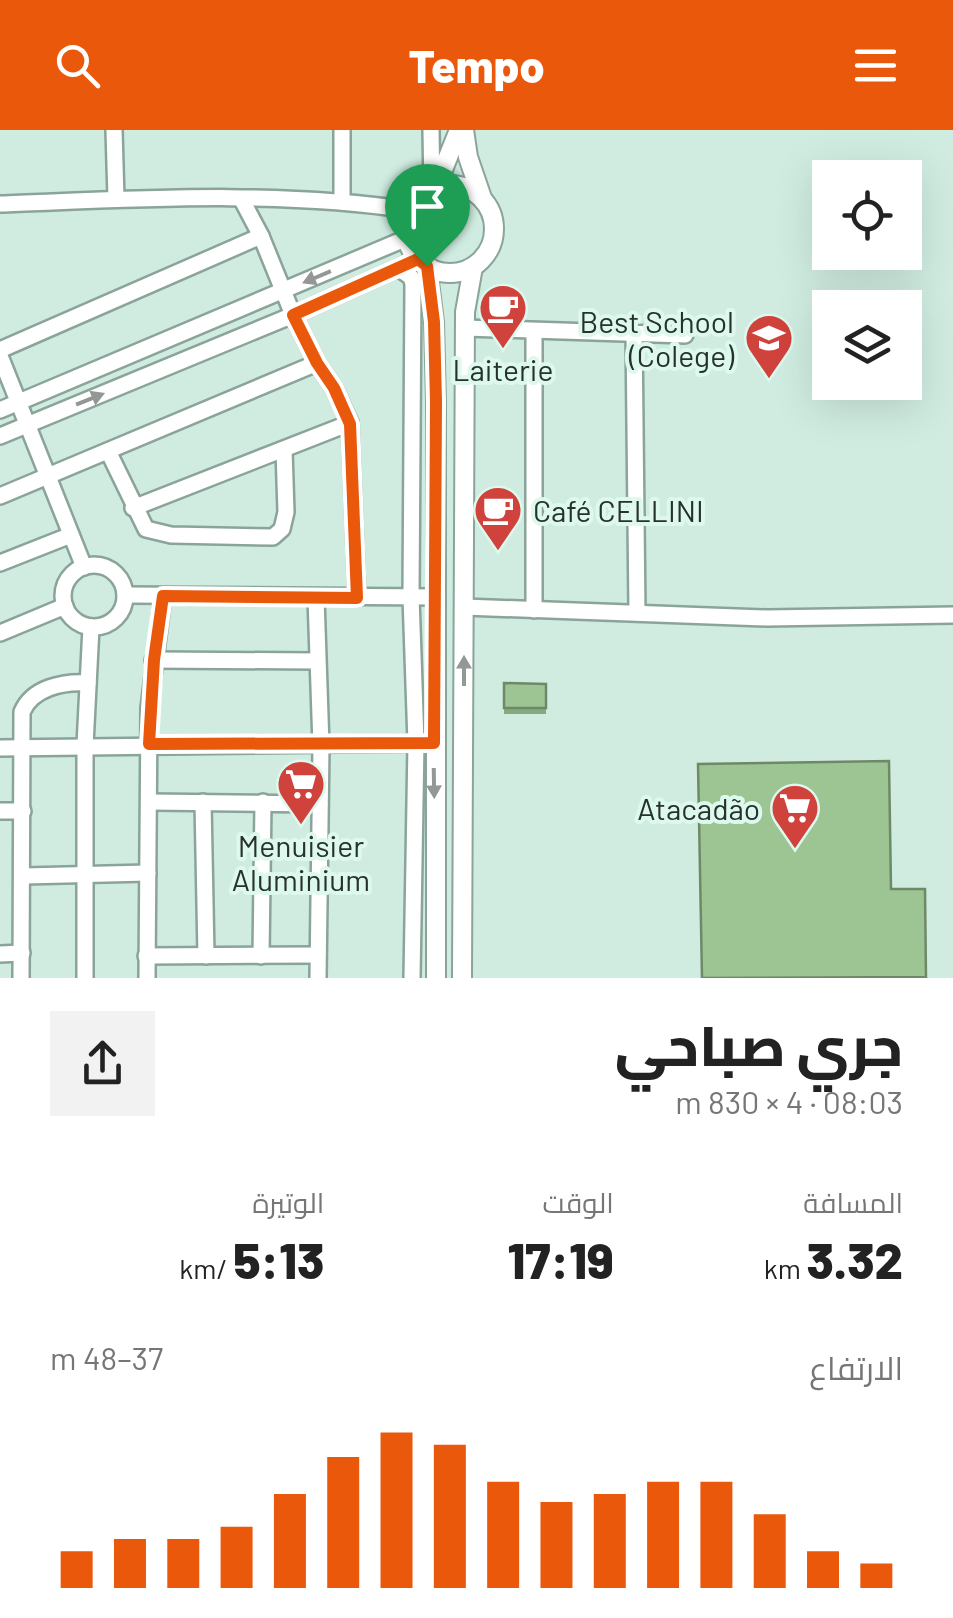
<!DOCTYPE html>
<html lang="ar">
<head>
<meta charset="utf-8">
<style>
  :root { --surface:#fff; --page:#f2f2f2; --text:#222; --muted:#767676; --accent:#ea580c }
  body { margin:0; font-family:Barlow,Cairo,sans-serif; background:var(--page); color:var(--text); direction:rtl; height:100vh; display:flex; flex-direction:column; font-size:38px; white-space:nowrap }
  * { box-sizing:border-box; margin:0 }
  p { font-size:32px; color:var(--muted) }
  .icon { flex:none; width:55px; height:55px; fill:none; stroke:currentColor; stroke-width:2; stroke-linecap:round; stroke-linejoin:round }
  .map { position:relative; height:848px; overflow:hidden; direction:ltr }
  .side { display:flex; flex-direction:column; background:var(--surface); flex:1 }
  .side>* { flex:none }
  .tools { position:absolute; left:812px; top:30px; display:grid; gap:20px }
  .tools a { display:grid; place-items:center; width:110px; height:110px; border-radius:0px; background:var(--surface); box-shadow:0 10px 40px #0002; font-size:50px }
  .pin { position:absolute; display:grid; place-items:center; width:85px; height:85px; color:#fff; margin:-102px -42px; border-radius:50% 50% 50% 0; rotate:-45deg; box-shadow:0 0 10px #0007 }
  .pin .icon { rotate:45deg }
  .round { display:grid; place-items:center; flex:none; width:105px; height:105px; border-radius:0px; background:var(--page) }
  .overview { display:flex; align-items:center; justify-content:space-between; height:170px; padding:0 50px }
  h1 { font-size:55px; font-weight:800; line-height:75px }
  .metrics { display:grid; grid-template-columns:repeat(3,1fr); gap:15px; height:170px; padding:10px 50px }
  .metrics div { display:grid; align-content:center }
  .metrics b { font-size:50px; font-weight:800 }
  .metrics small { font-size:28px; font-weight:400 }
  .metrics p { font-size:28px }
  .chart { height:280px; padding:20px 50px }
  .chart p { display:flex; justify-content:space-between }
  .chart svg { width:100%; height:180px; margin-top:10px; stroke:var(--accent); stroke-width:6 }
  header { display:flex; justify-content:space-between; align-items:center; height:130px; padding:0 50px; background:var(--accent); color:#fff; font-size:45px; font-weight:800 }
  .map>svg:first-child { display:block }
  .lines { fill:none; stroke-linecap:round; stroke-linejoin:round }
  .minor-casing { stroke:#8aa499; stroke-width:20 }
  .major-casing { stroke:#8aa499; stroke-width:22 }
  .minor { stroke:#fff; stroke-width:15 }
  .major { stroke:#fff; stroke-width:18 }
  .wall { fill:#87a97e }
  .building { fill:#9dc493; stroke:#6e8967; stroke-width:2.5 }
  .oneway { fill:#939896 }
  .route-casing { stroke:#fff; stroke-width:20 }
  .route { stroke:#ea580c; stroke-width:12 }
  .labels { text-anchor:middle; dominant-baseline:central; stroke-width:8; stroke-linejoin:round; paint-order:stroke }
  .poi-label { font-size:30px; fill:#27312d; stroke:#ddf9ed; text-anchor:end }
</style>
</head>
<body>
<header><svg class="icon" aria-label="menu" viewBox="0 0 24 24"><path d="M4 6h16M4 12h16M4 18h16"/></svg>Tempo<svg class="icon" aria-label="search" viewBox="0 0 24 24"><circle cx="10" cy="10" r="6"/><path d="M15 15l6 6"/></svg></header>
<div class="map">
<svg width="953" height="848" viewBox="0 0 953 848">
  <rect width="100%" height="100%" fill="#d0ece0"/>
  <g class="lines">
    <g class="minor-casing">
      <g id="minor">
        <path d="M114,0L116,69"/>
        <path d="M431,0L432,59"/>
        <path d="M242,70L261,106L293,185L317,233L334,258L350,293L357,468"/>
        <path d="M342,72V0"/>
        <path d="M0,74C135,69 276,60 410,80"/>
        <path d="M398,138L411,147L413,154L411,467L416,613L412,848"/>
        <path d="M465,198L685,205"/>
        <path d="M534,202V480"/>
        <path d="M634,202L637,483"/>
        <path d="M0,220L261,106"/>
        <path d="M0,226L84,437"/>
        <path d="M0,280L407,108"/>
        <path d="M0,306L293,185L418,129"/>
        <path d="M109,323L146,399L171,405L273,407L282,399L286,382L284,320"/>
        <path d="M0,366L317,233"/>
        <path d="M133,378L350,293"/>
        <path d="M0,433L71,405"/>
        <circle cx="94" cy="466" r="31"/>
        <path d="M125,465L436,467"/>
        <path d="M316,468L321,616L318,848"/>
        <path d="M464,477L767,488L953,485"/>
        <path d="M0,503L65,476"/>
        <path d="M153,530L316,531"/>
        <path d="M0,618L426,613"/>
        <path d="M150,672L320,674"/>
        <path d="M203,672L206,826"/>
        <path d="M0,681H23"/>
        <path d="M24,746L148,743"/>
        <path d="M0,824L22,823"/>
        <path d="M146,826L318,825"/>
        <path d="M261,826L263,672"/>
        <path d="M21,848L22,582C32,558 63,551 88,553"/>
        <path d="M85,848V615L91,497"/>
        <path d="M147,848L149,578L163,466"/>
      </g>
    </g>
    <g class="major-casing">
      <g id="major">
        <path d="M464,0L468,27L482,68"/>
        <circle cx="450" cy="99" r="44"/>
        <path d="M436,57L459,0"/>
        <path d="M427,136L434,192L436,272V848"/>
        <path d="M462,848L465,182L473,137"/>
      </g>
    </g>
    <use href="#minor" class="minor"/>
    <use href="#major" class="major"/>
  </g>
  <path class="wall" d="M504,553L546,554V584H504Z"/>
  <g class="building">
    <path d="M504,553L546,554V578H504Z"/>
    <path d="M889,631L891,759H925L926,847L702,848L698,634Z"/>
  </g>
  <defs><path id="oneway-solid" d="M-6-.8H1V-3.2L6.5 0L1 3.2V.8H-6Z" transform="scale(2.5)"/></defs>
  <g class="oneway">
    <use href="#oneway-solid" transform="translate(317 147) rotate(157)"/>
    <use href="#oneway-solid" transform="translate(90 269) rotate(-22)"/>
    <use href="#oneway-solid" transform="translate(464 541) rotate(-90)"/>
    <use href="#oneway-solid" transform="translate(434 653) rotate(89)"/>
  </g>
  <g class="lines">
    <g class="route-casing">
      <path id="route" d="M418,129L427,136L434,192L436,272L434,613L149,614L154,530L163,466L357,468L350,294L334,258L317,233L293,185Z"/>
    </g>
    <use href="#route" class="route"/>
  </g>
  <defs>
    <g id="cafe-pin" transform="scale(2.5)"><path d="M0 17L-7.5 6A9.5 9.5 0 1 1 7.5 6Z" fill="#d0423c" stroke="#ddf9ed"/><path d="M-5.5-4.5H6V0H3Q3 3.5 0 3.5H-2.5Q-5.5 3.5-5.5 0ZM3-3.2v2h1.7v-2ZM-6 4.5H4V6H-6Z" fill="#fff"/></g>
    <g id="school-pin" transform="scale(2.5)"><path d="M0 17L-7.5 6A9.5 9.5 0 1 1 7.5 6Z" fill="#d0423c" stroke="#ddf9ed"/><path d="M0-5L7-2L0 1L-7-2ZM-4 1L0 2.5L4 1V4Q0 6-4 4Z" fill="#fff"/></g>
    <g id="supermarket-pin" transform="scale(2.5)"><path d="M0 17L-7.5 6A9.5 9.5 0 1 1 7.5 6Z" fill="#d0423c" stroke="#ddf9ed"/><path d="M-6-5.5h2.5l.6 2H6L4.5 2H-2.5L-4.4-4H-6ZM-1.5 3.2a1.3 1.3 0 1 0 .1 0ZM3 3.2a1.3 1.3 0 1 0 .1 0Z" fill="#fff"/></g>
  </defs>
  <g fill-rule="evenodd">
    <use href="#cafe-pin" x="503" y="178"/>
    <use href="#school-pin" x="769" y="208"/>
    <use href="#cafe-pin" x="498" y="380"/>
    <use href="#supermarket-pin" x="301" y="654"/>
    <use href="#supermarket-pin" x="795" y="678"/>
  </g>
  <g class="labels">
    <g class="poi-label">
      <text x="734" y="191">Best School<tspan x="734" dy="34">(Colege)</tspan></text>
      <text x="503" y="239" text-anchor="middle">Laiterie</text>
      <text x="533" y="380" text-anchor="start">Café CELLINI</text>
      <text x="760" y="678">Atacadão</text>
      <text x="301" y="715" text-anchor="middle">Menuisier<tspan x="301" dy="34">Aluminium</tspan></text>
    </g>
  </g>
</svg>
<div class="tools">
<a><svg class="icon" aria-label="locate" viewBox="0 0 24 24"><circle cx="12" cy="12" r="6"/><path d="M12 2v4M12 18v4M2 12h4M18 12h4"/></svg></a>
<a><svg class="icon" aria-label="layers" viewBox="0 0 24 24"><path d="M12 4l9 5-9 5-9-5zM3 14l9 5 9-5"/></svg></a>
</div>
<div class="pin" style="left:427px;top:136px;background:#1e9e55"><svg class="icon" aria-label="arrive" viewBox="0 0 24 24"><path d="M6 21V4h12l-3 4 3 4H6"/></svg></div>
</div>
<section class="side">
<div class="overview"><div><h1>جري صباحي</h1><p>08:03 · 4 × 830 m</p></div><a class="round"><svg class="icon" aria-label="share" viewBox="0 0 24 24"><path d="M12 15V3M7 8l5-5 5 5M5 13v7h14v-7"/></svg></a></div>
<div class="metrics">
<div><p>المسافة</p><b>3.32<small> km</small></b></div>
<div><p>الوقت</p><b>17:19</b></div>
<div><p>الوتيرة</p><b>5:13<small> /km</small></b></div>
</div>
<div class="chart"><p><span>الارتفاع</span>37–48 m</p>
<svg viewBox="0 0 160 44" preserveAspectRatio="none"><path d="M5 44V35M15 44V32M25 44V32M35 44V29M45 44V21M55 44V12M65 44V6M75 44V9M85 44V18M95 44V23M105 44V21M115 44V18M125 44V18M135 44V26M145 44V35M155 44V38"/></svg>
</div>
</section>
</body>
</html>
